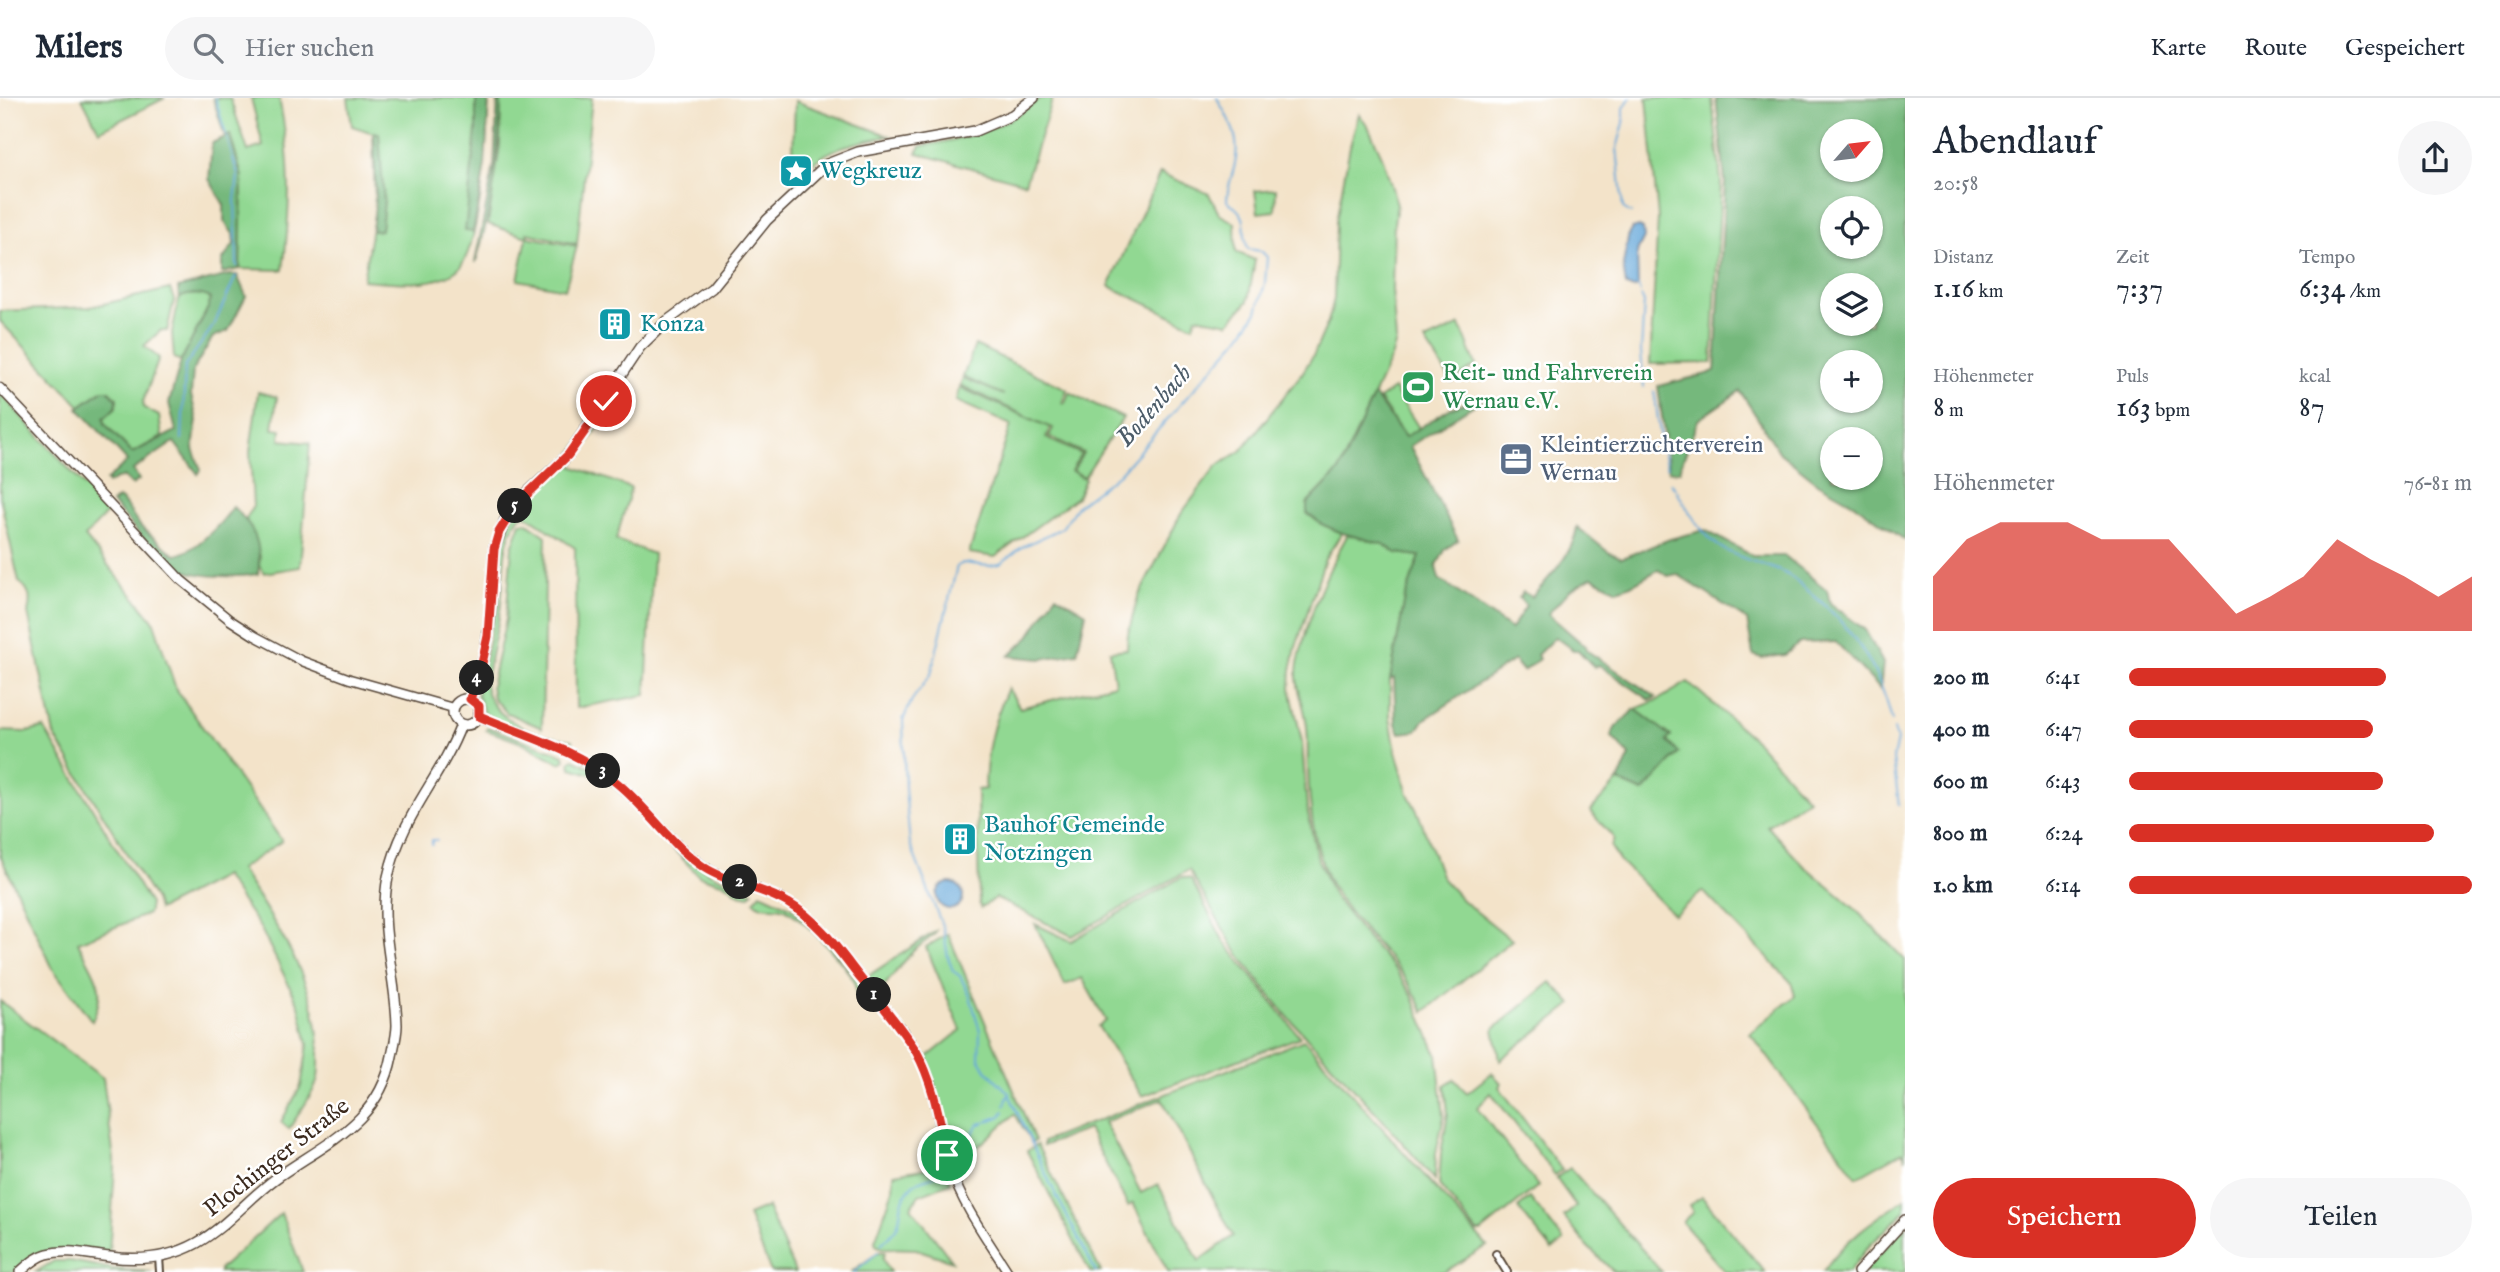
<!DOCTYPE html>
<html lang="de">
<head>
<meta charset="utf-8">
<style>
  :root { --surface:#fff; --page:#f6f6f7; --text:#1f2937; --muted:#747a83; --line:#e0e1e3; --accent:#d93025 }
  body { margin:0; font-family:"IM FELL English",serif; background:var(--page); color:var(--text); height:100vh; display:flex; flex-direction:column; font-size:26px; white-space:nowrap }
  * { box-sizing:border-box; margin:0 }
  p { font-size:23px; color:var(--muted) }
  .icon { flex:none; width:38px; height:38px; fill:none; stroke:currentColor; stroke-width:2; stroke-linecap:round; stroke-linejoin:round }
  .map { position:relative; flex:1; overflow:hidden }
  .sheet { display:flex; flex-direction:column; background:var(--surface); width:595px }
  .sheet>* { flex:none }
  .needle { width:46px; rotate:62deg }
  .controls { position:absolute; left:1820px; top:21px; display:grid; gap:14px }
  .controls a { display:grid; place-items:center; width:63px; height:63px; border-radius:50%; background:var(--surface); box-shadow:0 2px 5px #0004; font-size:35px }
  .pin { position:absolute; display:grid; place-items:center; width:60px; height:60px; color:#fff; margin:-30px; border:4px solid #fff; border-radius:50%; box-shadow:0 2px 7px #0007 }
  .km { position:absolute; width:35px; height:35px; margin:-18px; border-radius:50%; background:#222; color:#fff; font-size:19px; line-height:35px; text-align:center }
  .round { display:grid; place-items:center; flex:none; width:74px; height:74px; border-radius:37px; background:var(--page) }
  .overview { display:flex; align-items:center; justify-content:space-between; height:119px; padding:0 28px }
  h1 { font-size:38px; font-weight:600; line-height:52px }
  .stats { display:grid; grid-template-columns:repeat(3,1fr); gap:10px; height:119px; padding:7px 28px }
  .stats div { display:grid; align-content:center }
  .stats b { font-size:30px; font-weight:600 }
  .stats small { font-size:19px; font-weight:400 }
  .stats p { font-size:19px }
  .chart { height:196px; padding:14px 28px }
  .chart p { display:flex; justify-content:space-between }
  .chart svg { width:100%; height:126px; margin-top:7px; fill:var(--accent); opacity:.7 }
  .button { display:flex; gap:14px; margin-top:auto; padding:14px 28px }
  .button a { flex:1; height:80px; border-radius:42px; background:var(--accent); color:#fff; font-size:28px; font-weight:600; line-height:80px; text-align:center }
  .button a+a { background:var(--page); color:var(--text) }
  ul { padding:0 28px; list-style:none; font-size:23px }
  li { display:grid; grid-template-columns:112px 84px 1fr; align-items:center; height:52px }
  li i { height:18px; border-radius:9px; background:var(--accent) }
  header { display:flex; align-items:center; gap:42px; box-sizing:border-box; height:98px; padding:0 35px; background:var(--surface); border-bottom:2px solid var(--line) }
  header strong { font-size:33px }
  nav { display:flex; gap:38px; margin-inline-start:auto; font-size:24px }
  .search { width:490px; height:63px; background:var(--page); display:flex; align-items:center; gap:18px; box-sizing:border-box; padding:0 24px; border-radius:38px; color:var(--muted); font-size:26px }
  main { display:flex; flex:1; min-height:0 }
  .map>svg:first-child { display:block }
  .green { fill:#91d892; stroke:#668158; stroke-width:2; fill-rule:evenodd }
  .forest { fill:#74b87c; stroke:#58714d; stroke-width:2; fill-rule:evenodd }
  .water { fill:#65a7d9; stroke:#50687c; stroke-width:2 }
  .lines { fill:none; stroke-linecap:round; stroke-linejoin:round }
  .stream { stroke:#65a7d9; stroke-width:2 }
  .minor-casing { stroke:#574638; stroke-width:10 }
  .tertiary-casing { stroke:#574638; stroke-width:11 }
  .secondary-casing { stroke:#574638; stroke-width:12 }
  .minor { stroke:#fff; stroke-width:6 }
  .tertiary { stroke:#fff; stroke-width:8 }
  .secondary { stroke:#fff; stroke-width:9 }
  .route-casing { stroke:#fff; stroke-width:14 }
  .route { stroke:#d93025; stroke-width:9 }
  .labels { text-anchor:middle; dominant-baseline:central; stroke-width:5; stroke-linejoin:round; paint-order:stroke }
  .culture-label { font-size:24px; fill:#0d838f; stroke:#fff; text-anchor:start }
  .leisure-label { font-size:24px; fill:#27864d; stroke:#fff; text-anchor:start }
  .service-label { font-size:24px; fill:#4e5e75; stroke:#fff; text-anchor:start }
  .street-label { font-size:24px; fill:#3b2a1e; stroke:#fff }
  .water-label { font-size:26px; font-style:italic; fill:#4c5c69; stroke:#fff }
</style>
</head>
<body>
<header>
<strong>Milers</strong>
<div class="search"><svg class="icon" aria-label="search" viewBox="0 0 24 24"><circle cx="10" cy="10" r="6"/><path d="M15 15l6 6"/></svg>Hier suchen</div>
<nav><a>Karte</a><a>Route</a><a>Gespeichert</a></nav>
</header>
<main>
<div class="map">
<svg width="1905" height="1174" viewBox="0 0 1905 1174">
  <rect width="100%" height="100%" fill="#fff"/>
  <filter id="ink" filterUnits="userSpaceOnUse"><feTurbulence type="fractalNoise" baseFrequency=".0143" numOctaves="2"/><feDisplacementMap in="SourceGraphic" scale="14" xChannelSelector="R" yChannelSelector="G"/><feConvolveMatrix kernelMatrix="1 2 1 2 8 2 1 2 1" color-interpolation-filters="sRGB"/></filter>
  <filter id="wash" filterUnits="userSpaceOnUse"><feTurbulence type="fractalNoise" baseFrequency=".00686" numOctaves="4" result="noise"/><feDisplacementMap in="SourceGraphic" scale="28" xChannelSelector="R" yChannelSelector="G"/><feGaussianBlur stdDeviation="1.57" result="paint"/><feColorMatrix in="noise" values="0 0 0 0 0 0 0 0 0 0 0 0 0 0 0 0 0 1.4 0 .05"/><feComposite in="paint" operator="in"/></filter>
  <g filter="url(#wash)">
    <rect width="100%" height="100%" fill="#f3e3c9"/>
    <g class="green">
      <path d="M82,0H165L99,33Z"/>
      <path d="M213,0H230L248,53L263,48L251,0H279C292,63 291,109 283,172L240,171L242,79L230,37L225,39Z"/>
      <path d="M348,0H489C487,34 482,151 457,172C434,190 391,184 363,182L375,112L373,35L352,28Z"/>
      <path d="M501,0H592L577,146L527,135L528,139L577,148L565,191L518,182L527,139L488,126L500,47Z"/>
      <path d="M1040,0H1053L1025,85L917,55L921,48C968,40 1002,32 1040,0Z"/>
      <path d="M1647,0H1712L1721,83L1712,265L1650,266L1658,120Z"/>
      <path d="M795,3L890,38C846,46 828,49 794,80L792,78Z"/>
      <path d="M1359,16L1368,28L1382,58L1397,106L1394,125L1392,191L1396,243L1392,257L1339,373L1307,406V415L1321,426L1342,435L1325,461L1296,549L1291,572L1290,590L1302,644L1307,710L1318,762L1334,798L1362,834L1396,872L1412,897L1437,957L1444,1018L1436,1055L1435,1082L1381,1020L1287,918L1254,877L1233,848L1189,772L1072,838L996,800L981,810L979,806L977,692L985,691C986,652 992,626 1008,590L1020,610L1115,586L1110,553L1127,551L1128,536L1138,499L1181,416L1217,368L1241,353L1303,274L1314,256L1328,224L1334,201L1336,123L1350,48Z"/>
      <path d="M1160,75L1209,96L1219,116L1235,125L1236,154L1255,162L1248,203L1229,225L1196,219L1193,228L1109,188Z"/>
      <path d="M1276,91L1275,113L1258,115L1255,93Z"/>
      <path d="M170,191L174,202L167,233L161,232L144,248L159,260L143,304L144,310L159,318L162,339L132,355L105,326L104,320L116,309L117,300L108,292H103L80,308L0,223V213L90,209Z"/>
      <path d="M201,196L211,200L209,208L181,263L174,260L172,235L179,200L186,197Z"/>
      <path d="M1460,227L1476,267L1452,284L1425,243Z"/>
      <path d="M975,247L1067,291L1062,305H1065L1069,294L1123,320L1084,379L1073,373L1083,355L1049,338L1053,330L1050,329L1046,340L1081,356L1071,373L1085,381L1077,399L995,459L969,455L1011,327L956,303L959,289L1049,329L960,287L963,280L1004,297L963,279Z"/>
      <path d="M1394,291L1419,330L1405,339L1379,301Z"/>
      <path d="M258,294L277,299L273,331L281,332L280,342L310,345L300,469L264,475L259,467L260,458L246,421L253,408L250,354Z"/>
      <path d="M0,295L108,414L85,439L153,522L176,591L282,743L240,771C275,825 318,885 319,952C319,962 320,974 317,984C311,1000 298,1016 289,1031L281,1024L301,988L308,947L299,907L261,831L224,778L158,812L155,802L54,637L28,515C31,502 31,492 19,484L0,399Z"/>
      <path d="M606,307L611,310L572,368L631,390L616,442L653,456L646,597L576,610L575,450L526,417L520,418C500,445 505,476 501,507C497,534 490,560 485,587C492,624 538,638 572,642L573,646L571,650L501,625L484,615L477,597L493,523L499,447L511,421L527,401L562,370Z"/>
      <path d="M526,424L546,438L542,630L507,615L493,600L491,588L506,521L512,449L521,425Z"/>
      <path d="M1348,436L1383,446L1397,455L1420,458L1405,500L1390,582V620L1396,653L1408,696L1418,715L1442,780L1462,802L1512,842L1424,914C1416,898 1408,882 1396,868C1373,840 1344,814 1328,780C1314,748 1309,705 1308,670C1307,654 1309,637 1306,622C1303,601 1294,587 1298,565C1308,519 1325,476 1348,436Z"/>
      <path d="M1688,584L1757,644L1808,701L1767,728L1801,765L1855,811L1905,862V1059L1902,1054L1857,1079L1750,935L1795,898L1791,884L1703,793L1674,817L1619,762L1611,749L1614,740L1590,713L1618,683L1643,694L1679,655L1667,642L1670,638L1635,611L1658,602Z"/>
      <path d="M488,629L564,657L565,662L560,665L525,646L486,632Z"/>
      <path d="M44,630L150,806L148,816L78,844C93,876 109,887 92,923L53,871L0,757V633L27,634Z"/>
      <path d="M574,661C623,683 644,722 682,756C703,775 728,783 753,794L749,798L739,796L728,787L699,778L617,691L601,679L571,670L570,663Z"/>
      <path d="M1182,779L1191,781L1223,842L1300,939L1142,998L1098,928L1106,923L1082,880L1065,887L1035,826L1071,843Z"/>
      <path d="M761,795L791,809L821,836L869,898L863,904L858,903C855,898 857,893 855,887C849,869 803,820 785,811C773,806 763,813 754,803Z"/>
      <path d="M936,833L935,836L913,853L880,893L874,891L865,880Z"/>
      <path d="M948,836L1035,1043L1032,1045L1015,1016L954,1070C943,1034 941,997 925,961L961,932L926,849Z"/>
      <path d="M1551,884L1572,906L1500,962L1494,931Z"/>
      <path d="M0,903L103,980L115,1069L109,1156L48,1153L17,1174H0Z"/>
      <path d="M1304,942L1487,1148L1444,1174H1168L1133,1105L1128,1108L1088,1031L1043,1048V1044ZM1162,1001L1233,1138L1199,1163L1158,1086L1141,1095L1104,1024Z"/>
      <path d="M1492,975L1501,985L1499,989L1562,1072L1555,1077L1491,995L1477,1010L1538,1088L1481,1134H1477L1439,1087L1441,1055L1448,1015L1445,987L1454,981L1467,995Z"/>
      <path d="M1037,1047L1101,1174H1090L1027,1053Z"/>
      <path d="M944,1065L950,1085L919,1097L911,1109L952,1163L916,1151L882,1150L876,1147L875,1143L893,1092L894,1076L933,1069Z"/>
      <path d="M1570,1070L1662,1174H1614L1587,1148L1564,1119L1576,1108L1556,1080Z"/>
      <path d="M1702,1099L1765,1174H1725L1682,1124L1693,1114L1689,1107Z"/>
      <path d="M1530,1100L1564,1143L1552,1152L1518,1110Z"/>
      <path d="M1905,1101V1113L1867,1150L1849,1174H1823C1843,1142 1875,1121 1905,1101Z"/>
      <path d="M767,1109L795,1174H771L748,1117Z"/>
      <path d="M281,1115L303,1174H219V1172Z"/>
      <path d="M1905,1128V1174H1863Z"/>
      <path d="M879,1154H885L883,1161L890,1174H851Z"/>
      <path d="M54,1163H70L113,1171L152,1174H36Z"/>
    </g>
    <g class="forest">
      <path d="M476,0H489L485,67L473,134L465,133L476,32Z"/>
      <path d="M498,0H501C500,57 492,110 476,164H475L494,67Z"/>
      <path d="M1716,0H1905V442L1853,405L1818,385L1780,355L1740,293L1698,322L1679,373H1669L1658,288L1715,274L1725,83ZM1832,33H1871V72H1832ZM1832,110H1871V149H1832ZM1832,187H1871V226H1832ZM1832,264H1871V303H1832ZM1832,341H1871V380H1832Z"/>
      <path d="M374,34L379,35L384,104L381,132L372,133L376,98Z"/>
      <path d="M230,37L242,79L240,171L222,175V163L234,146L233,136L224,123V107L209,81L212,45Z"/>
      <path d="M229,177H237L246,198L228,233L213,239L193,272L191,297L197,322L193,351L201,372L198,376L174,344L133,372L139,382L132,387L124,379L116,381L108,386L106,383L127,363L78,310L103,292H108L117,301L116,309L104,320L105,326L132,355L176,333L169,305L181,263L209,208L210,200C200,195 190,195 179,200L178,190Z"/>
      <path d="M1374,297L1405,339L1451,310L1482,298L1483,301L1410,348L1458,442L1445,452L1436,469L1439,481L1511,531L1526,508L1519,500L1523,494L1532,499C1550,478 1573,457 1577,429L1608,454L1622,460L1670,441L1705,432L1753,458H1785L1827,492L1830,505L1865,532L1883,565L1880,591L1836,544L1800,545L1785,557L1762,560L1753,557L1747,522L1677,476L1668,478L1658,472C1644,479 1632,489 1617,492L1592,479L1569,493L1548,516L1586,549V552L1656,599L1650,602L1599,567L1594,569L1578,552H1573L1555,539L1537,557L1539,561L1523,573L1514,562L1424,622L1417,633L1400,635L1396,626L1394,580L1390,582L1405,500L1420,458L1397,455L1383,446L1342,435L1321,426L1307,415V406L1339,373Z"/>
      <path d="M118,400L122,402L141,429L175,457C195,454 222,425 233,409C255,429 262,446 258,476C234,480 188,480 168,465C150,451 129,423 112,405Z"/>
      <path d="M1056,497L1086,515L1077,555L1041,561L1009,558L1028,540Z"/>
      <path d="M1635,611L1671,638L1667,643L1679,655L1643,694L1618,683L1630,658L1611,638L1615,630Z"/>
    </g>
    <g class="water">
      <path d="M1639,129L1643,131L1644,140L1637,154L1638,188L1634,191L1626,188L1623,167L1629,135L1632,131Z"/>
      <circle cx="950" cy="798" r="13"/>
    </g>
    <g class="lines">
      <g class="stream">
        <path d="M215,0L238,77L235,102L237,168"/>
        <path d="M1630,0L1624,10V25L1617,50L1623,110L1631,115"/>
        <path d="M1638,188L1640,194"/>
        <path d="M1641,198L1644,204L1641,253L1644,289"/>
        <path d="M1654,293L1662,349L1667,369"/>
        <path d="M182,341L185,268L214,227L236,178"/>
        <path d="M1671,385C1686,406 1698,434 1720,449C1740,462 1763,465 1784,475C1792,478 1799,485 1806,491C1849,525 1880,569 1892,623"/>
        <path d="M1894,631L1897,642L1893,661L1899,707"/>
        <path d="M432,747V742H437"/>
        <path d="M1009,996L1050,1085L1096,1174"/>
        <path d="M1005,1007L1009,995L987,973L979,960L980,933L970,898L960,878L953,873L948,859L943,830L910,746L905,690L903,622L912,602L931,576L957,468L963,465L989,468L1000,466L1022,449L1062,430L1078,407L1119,376L1239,240L1257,214L1265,185L1267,159L1261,153L1248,151C1239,127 1254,122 1227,103C1227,90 1231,82 1234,70C1242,41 1231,25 1217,0"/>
        <path d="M956,1063L967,1049L977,1027L1001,1018L1004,1013"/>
        <path d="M881,1146C886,1141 894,1135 897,1129C903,1114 897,1103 913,1087C921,1080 935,1080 944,1074"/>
        <path d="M854,1174L878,1154"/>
      </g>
    </g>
  </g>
  <g filter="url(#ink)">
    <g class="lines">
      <g class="minor-casing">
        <g id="minor">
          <path d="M1496,1156L1507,1174"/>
          <path d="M159,1159L160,1174"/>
        </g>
      </g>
      <g class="tertiary-casing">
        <g id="tertiary">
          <path d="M0,290L181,482L230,522L255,538L302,563L350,581L453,610"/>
          <path d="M479,619C525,638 578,652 617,685C648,710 671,747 705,769C728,785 758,788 783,802C820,823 844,859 870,892C887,913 905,933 918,956C938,993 938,1033 951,1072C963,1109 988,1142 1008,1174"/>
        </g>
      </g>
      <g class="secondary-casing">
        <g id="secondary">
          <circle cx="466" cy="614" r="13"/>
          <path d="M470,601L485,555L490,522L494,451L505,422L527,395L568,357L640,249L667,223L712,190L767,122L827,66L858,54L975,33L1012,17L1034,0"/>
          <path d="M20,1174C28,1167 36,1159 47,1156C67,1150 89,1157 110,1159C140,1163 170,1160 197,1145C227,1128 248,1101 275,1081C325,1045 379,1026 392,958C394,948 397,937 397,927C396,877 378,829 388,779C401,718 440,682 461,627"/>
          <path d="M1858,1174L1905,1122"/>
        </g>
      </g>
      <use href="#minor" class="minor"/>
      <use href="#tertiary" class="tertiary"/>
      <use href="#secondary" class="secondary"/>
    </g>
  </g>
  <g class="lines" filter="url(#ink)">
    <g class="route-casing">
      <path id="route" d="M606,303L568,357L515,408L499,434L494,451L488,538L481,570L470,601L479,608V618C525,638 578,652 617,685C649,711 671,748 705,770C730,786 762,789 788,805C819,823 839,853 861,881C880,904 899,927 916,953C934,986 939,1020 947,1057"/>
    </g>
    <use href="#route" class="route"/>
  </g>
  <defs>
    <g id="sight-square" transform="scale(1.75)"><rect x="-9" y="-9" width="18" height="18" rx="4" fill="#0f9aa8" stroke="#fff"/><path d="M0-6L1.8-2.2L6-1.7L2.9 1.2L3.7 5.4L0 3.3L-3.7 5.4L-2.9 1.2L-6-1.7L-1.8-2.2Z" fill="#fff"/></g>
    <g id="building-square" transform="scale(1.75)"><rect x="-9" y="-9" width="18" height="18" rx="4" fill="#0f9aa8" stroke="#fff"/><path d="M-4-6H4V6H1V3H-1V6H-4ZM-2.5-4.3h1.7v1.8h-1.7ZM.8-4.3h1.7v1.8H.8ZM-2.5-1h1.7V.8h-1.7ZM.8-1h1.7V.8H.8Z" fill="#fff"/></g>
    <g id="stadium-square" transform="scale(1.75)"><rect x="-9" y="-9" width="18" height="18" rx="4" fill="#2e9e5b" stroke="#fff"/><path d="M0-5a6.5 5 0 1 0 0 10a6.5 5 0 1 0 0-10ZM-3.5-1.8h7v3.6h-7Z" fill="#fff"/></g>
    <g id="office-square" transform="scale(1.75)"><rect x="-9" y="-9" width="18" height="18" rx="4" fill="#5c6f8a" stroke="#fff"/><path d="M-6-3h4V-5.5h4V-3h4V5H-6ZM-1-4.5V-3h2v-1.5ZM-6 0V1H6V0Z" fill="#fff"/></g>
  </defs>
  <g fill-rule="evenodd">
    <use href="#sight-square" x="796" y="73"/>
    <use href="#building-square" x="615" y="226"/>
    <use href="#stadium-square" x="1418" y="289"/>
    <use href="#office-square" x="1516" y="361"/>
    <use href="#building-square" x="960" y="741"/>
  </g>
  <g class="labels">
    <g class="culture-label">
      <text x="820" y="73">Wegkreuz</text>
      <text x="640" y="226">Konza</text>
      <text x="984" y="727">Bauhof Gemeinde<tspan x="984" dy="28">Notzingen</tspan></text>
    </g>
    <g class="leisure-label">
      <text x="1442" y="275">Reit- und Fahrverein<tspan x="1442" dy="28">Wernau e.V.</tspan></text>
    </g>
    <g class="service-label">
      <text x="1540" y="347">Kleintierzüchterverein<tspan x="1540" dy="28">Wernau</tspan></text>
    </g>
    <g class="street-label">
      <text transform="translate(277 1060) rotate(-38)">Plochinger Straße</text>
    </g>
    <g class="water-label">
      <text transform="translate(1154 308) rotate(-49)">Bodenbach</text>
    </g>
  </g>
</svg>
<div class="controls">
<a><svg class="needle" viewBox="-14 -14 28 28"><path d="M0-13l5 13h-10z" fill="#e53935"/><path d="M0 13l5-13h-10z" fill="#747a83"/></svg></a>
<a><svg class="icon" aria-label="locate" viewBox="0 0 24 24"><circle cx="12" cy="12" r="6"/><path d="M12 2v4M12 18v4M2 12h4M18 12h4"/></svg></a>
<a><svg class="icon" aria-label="layers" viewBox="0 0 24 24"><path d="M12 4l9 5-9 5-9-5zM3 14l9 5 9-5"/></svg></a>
<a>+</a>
<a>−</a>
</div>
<div class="pin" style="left:947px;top:1057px;background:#1e9e55"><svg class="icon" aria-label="arrive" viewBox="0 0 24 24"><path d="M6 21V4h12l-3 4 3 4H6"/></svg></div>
<div class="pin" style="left:606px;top:303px;background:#d93025"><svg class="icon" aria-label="check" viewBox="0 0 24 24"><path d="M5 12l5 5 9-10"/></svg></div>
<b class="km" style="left:874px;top:897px">1</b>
<b class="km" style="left:740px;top:784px">2</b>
<b class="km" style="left:603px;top:673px">3</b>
<b class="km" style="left:477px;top:580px">4</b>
<b class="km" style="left:515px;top:408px">5</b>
</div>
<section class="sheet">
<div class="overview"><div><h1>Abendlauf</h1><p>20:58</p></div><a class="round"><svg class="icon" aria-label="share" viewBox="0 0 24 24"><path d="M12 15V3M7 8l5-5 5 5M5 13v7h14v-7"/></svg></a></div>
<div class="stats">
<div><p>Distanz</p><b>1.16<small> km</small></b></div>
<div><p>Zeit</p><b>7:37</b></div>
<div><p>Tempo</p><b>6:34<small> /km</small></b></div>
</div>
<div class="stats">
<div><p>Höhenmeter</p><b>8<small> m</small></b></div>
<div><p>Puls</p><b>163<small> bpm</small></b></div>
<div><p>kcal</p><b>87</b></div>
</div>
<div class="chart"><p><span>Höhenmeter</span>76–81 m</p>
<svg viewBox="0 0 160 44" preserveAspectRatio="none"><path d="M0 44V25L10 12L20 6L30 6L40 6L50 12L60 12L70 12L80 25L90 38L100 32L110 25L120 12L130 19L140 25L150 32L160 25V44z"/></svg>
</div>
<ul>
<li><b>200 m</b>6:41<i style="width:75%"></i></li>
<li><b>400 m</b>6:47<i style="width:71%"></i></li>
<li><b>600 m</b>6:43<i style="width:74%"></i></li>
<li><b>800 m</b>6:24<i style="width:89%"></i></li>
<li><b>1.0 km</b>6:14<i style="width:100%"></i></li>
</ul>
<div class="button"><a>Speichern</a><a>Teilen</a></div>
</section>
</main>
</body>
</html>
